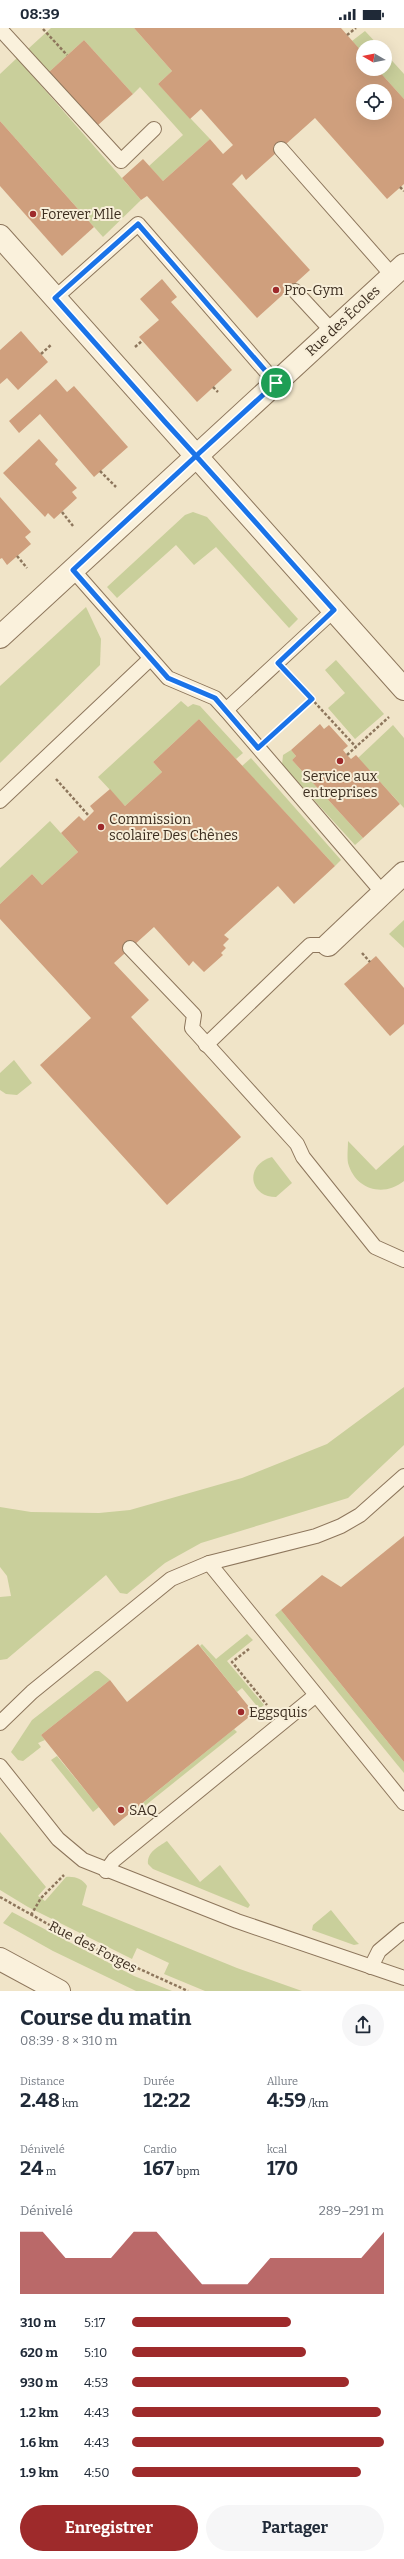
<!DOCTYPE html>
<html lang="fr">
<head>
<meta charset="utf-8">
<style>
  :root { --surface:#fff; --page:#f6f6f7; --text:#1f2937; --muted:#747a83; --accent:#9e2a2b }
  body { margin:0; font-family:Bitter,serif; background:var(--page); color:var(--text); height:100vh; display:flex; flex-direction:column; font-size:15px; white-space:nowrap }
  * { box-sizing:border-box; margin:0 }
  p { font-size:13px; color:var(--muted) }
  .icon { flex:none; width:22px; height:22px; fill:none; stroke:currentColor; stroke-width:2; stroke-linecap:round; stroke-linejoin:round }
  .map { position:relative; height:1963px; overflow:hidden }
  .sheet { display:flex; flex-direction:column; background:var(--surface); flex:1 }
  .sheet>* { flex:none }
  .needle { width:26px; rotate:279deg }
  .fabs { position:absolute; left:356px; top:12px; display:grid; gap:8px }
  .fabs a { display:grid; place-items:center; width:36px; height:36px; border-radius:50%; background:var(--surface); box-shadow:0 4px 16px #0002; font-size:20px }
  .pin { position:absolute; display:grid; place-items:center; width:34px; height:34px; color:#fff; margin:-17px; border:2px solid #fff; border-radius:50%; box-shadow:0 1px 4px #0007 }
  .round { display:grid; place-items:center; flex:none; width:42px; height:42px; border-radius:21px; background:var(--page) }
  .head { display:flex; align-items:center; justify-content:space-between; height:68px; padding:0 20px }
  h1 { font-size:22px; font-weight:700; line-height:30px }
  .figures { display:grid; grid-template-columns:repeat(3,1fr); gap:6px; height:68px; padding:4px 20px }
  .figures div { display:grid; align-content:center }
  .figures b { font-size:20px; font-weight:700 }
  .figures small { font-size:11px; font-weight:400 }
  .figures p { font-size:11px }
  .chart { height:112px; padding:8px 20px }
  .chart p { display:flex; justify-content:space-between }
  .chart svg { width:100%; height:72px; margin-top:4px; fill:var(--accent); opacity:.7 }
  .action { display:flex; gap:8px; margin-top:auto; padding:8px 20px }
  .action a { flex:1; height:46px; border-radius:24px; background:var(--accent); color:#fff; font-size:16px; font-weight:700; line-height:46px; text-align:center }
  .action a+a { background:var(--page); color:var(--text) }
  ul { padding:0 20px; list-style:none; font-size:13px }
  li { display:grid; grid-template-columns:64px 48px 1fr; align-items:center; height:30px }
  li i { height:10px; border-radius:5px; background:var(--accent) }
  .status { display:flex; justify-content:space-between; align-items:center; height:28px; padding:0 20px; background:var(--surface); direction:ltr }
  .status svg { height:11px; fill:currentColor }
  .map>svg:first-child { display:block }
  .green { fill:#c9cf9b }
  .building { fill:#cf9f7d; fill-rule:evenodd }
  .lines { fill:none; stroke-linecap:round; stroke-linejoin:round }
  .service-casing { stroke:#8d765c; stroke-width:16 }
  .minor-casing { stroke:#8d765c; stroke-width:24 }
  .tertiary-casing { stroke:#8d765c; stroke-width:24 }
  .path { stroke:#8d765c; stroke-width:2.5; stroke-dasharray:3 2; stroke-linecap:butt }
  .service { stroke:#faf1dc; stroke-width:14 }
  .minor { stroke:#faf1dc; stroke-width:22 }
  .tertiary { stroke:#faf1dc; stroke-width:22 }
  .route-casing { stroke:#fff; stroke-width:8 }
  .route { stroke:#1a73e8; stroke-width:5 }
  .poi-dot { fill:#9e2a2b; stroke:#f7eed8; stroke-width:1.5 }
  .labels { text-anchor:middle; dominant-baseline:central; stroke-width:4; stroke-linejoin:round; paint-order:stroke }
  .poi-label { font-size:14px; fill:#3d2e20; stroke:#f7eed8; text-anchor:start }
  .street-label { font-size:14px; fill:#3d2e20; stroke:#f7eed8 }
</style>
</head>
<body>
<div class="status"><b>08:39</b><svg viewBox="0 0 49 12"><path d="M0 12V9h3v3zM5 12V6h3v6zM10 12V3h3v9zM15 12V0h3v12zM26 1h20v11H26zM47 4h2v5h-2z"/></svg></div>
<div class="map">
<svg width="404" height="1963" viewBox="0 0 404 1963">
  <rect width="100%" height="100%" fill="#f0e4c8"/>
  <g class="green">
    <path d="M51,0H134L172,43L158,56L210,111L163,153L149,138L183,107L140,59L133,66L84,12L49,44L28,21Z"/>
    <path d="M365,3L380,19H363V25L352,13Z"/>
    <path d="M385,25L404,46V71L377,41H385Z"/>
    <path d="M17,30L141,172L103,209L0,93V46Z"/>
    <path d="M193,484L207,489L298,591L289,600L216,519L194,537L176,517L117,570L107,559L185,487Z"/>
    <path d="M86,579L101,611L100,637L0,735V658Z"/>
    <path d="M336,632L384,686L355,711L328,680L345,665L325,642Z"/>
    <path d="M181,673L188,679L193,676L200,678L243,725L236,731L199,691L153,734L162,744L125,778L98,749Z"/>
    <path d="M393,697L404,710V780L358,730Z"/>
    <path d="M291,722L296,728L292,732L363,810L355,817L282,737L283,727Z"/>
    <path d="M251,730L341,832L335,838L242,738Z"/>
    <path d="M50,793L78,824L42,857L32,846L0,876V840Z"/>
    <path d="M404,892V920L389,906Z"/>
    <path d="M14,1032L32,1055L17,1067L6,1066L0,1062V1045Z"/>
    <path d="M348,1113L376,1142L404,1117V1153C383,1170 355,1161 348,1135C347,1128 348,1119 348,1113Z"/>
    <path d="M272,1129L292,1155L276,1169C249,1169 244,1137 272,1129Z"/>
    <path d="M404,1359V1417L348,1470L201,1515L165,1535L127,1566L120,1565L106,1547L7,1631L0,1632V1569L11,1568L7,1548L0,1539V1479L31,1484L99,1485L130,1482L242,1450L327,1416Z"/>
    <path d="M281,1582L404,1734V1745L275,1587Z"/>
    <path d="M247,1606L253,1612L227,1633L264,1677L254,1685L250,1681L256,1677L242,1660L237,1664L200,1618L202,1616L216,1631Z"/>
    <path d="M95,1643H99L110,1652L41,1707L45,1712L38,1715L41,1719L23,1733L18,1732L11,1724L32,1692Z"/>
    <path d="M234,1701L237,1704L136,1785L134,1782Z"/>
    <path d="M57,1728L99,1779L93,1784L51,1732Z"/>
    <path d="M0,1804L46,1859L38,1868L45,1873L66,1849C74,1848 83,1851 87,1858L82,1877L237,1940L302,1963H205L164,1946L169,1935L137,1920L132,1931L28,1879L0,1862Z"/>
    <path d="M167,1813L200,1854L220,1837L250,1877L248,1880L153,1841L148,1836C147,1824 158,1819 167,1813Z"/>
    <path d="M331,1882L355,1912L359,1916L354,1917L312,1902L313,1897Z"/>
    <path d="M12,1884L134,1948L172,1963H136L53,1923L3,1895Z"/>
  </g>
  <g class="building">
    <path d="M134,0H341L363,25V41H377L404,71V156L387,171L315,90L246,152L242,146L232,156L310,242L257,290L147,168L141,172L122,150L143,131L163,153L210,111L223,126L233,117L201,81L190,91L158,56L172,43ZM363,63H385V85H363Z"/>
    <path d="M84,12L133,66L98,97L49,44Z"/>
    <path d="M0,93L94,199L62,228L0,158Z"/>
    <path d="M162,251L177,269L171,274L232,342L197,374L139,309L159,292L140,271Z"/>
    <path d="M21,303L48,334L18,362L7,350L0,356V322Z"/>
    <path d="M56,351L67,364L74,358L128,419L94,449L40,386L19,405L9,393Z"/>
    <path d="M39,411L58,432L55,436L77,460L72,464L77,470L54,491L48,485L45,489L3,445Z"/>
    <path d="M0,469L31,504L25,509L31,516L7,537L2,530L0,531Z"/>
    <path d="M199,691L335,838L294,876L278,858L224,907L229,911L223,917L226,920L221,925L223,927L204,944L193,933L189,938L154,899L114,935L149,972L131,989L241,1109L167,1177L40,1037L91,990L0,891V876L32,846L42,857L78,824L61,805L79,788L84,793L94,783L90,778L110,761L125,778L162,744L153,734Z"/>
    <path d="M320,696L324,701L329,697L348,718L343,722L347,727L351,731L356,727L400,776L363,810L292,732L296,728L291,722Z"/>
    <path d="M376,928L404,960V996L390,1008L344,956Z"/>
    <path d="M404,1508V1734L281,1582L322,1547L341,1559Z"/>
    <path d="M198,1616L254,1685L114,1798L41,1707L110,1652L127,1674Z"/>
  </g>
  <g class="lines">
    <g class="service-casing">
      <g id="service">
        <path d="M0,1L121,133L154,101"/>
        <path d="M281,121L392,247"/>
        <path d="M295,263L332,303"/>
        <path d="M55,270L138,196L276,355"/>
        <path d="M73,542L168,650L215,670L226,682L334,582"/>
        <path d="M226,682L383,865"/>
        <path d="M0,773L150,631"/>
        <path d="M130,920L194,987L192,1000L297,1116L303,1129L375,1219L404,1232"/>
        <path d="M206,1017L310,917H328"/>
        <path d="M209,1535L404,1775"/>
        <path d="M0,1695L32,1664L171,1551L209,1535L316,1508L341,1498L360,1487L404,1448"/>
        <path d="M0,1738L58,1811L83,1832L237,1893L404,1950"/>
        <path d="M106,1843L114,1832L316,1667"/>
        <path d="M371,1939L379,1923L404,1902"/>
      </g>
    </g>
    <g class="minor-casing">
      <g id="minor">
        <path d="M0,208L404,661"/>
        <path d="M0,609L404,237"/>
        <path d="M328,917L404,845"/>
      </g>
    </g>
    <g class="tertiary-casing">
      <path id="tertiary" d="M0,1931L59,1963"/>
    </g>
    <g class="path">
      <path d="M43,1L67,27"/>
      <path d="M347,7L356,0"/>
      <path d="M400,159L404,163"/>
      <path d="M135,319L142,313"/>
      <path d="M41,326L52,316"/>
      <path d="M213,359L218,364"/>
      <path d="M100,443L116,459"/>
      <path d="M62,484L73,498"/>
      <path d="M17,528L27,540"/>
      <path d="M294,652L356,719"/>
      <path d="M276,703L312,671"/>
      <path d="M347,727L389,689"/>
      <path d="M56,751L89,788"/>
      <path d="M362,925L370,934"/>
      <path d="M249,1621L232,1634L267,1677"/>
      <path d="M0,1869L78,1913L188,1963"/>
      <path d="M31,1887L41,1870L64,1847"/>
    </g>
    <use href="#service" class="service"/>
    <use href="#minor" class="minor"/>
    <use href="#tertiary" class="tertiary"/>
  </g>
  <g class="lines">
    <g class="route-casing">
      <path id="route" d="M276,355L196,428L73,542L168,650L215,670L258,720L312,671L278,635L334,582C278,520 223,457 166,395L55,270L138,196L276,355"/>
    </g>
    <use href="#route" class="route"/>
  </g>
  <g class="poi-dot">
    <circle cx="33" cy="186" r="4"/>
    <circle cx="276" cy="262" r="4"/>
    <circle cx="340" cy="733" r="4"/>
    <circle cx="101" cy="799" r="4"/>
    <circle cx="241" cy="1684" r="4"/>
    <circle cx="121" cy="1782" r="4"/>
  </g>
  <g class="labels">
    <g class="poi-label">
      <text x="41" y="186">Forever Mlle</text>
      <text x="284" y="262">Pro-Gym</text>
      <text x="340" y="748" text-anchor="middle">Service aux<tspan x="340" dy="16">entreprises</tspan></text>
      <text x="109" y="791">Commission<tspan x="109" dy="16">scolaire Des Chênes</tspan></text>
      <text x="249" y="1684">Eggsquis</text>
      <text x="129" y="1782">SAQ</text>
    </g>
    <g class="street-label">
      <text transform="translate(343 293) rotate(-43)">Rue des Écoles</text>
      <text transform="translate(93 1919) rotate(27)">Rue des Forges</text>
    </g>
  </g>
</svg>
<div class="fabs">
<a><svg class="needle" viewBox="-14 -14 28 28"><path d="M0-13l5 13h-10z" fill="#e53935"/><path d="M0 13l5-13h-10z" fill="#747a83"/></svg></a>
<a><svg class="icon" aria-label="locate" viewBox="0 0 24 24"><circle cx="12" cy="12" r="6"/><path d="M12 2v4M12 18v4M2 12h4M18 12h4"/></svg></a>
</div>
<div class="pin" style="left:276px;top:355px;background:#1e9e55"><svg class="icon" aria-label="arrive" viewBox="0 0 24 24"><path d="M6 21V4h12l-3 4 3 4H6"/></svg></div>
</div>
<section class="sheet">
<div class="head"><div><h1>Course du matin</h1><p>08:39 · 8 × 310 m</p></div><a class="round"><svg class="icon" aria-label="share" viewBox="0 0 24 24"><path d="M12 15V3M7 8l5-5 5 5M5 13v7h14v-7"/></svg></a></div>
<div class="figures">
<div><p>Distance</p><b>2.48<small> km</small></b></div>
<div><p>Durée</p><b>12:22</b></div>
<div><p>Allure</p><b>4:59<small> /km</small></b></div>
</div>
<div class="figures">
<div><p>Dénivelé</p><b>24<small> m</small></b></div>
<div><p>Cardio</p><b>167<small> bpm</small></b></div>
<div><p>kcal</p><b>170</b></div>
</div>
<div class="chart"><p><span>Dénivelé</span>289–291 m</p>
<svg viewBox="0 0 160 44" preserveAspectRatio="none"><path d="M0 44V6L10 6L20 22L30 22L40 22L50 6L60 6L70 22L80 38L90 38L100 38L110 22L120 22L130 22L140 22L150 22L160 6V44z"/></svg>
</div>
<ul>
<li><b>310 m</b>5:17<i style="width:63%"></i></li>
<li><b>620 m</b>5:10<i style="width:69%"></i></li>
<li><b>930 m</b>4:53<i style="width:86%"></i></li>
<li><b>1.2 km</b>4:43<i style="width:99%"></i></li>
<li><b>1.6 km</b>4:43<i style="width:100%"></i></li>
<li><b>1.9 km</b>4:50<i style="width:91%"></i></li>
</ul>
<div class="action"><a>Enregistrer</a><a>Partager</a></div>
</section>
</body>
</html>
